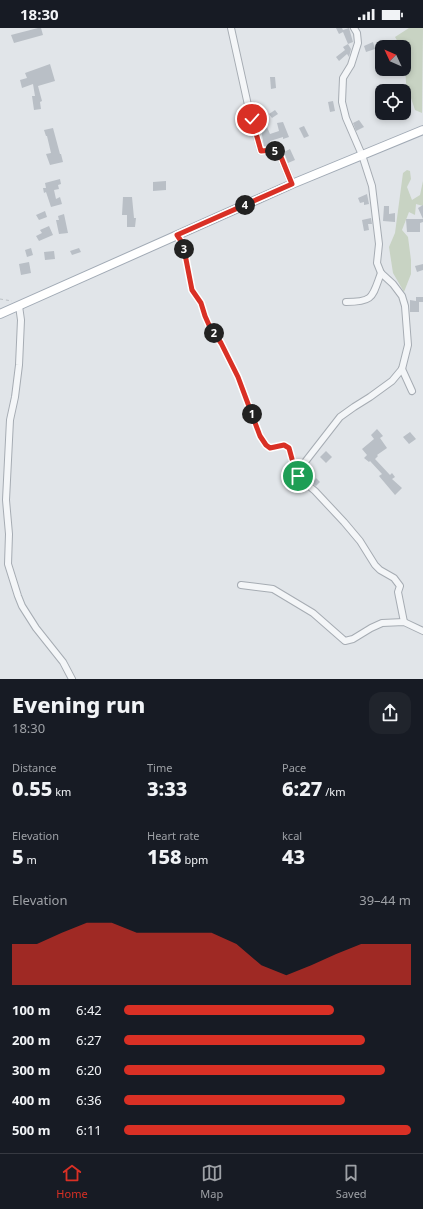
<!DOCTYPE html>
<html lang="en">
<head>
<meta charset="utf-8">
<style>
  :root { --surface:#171b24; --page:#20242c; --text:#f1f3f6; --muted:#9ea1a6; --line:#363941; --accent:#d93025 }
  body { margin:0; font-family:"Noto Sans",sans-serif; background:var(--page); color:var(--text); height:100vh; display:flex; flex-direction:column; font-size:15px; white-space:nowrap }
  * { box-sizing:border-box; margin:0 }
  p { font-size:13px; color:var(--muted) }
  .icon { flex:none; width:22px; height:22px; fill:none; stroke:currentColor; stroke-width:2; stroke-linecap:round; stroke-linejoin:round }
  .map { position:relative; height:651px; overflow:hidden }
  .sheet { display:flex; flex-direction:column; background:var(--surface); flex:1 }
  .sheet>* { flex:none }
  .needle { width:26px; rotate:314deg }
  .tools { position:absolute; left:375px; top:12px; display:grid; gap:8px }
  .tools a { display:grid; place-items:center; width:36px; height:36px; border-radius:8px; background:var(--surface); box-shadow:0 2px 6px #0003; font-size:20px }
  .pin { position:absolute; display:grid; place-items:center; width:34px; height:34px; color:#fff; margin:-17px; border:2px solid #fff; border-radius:50%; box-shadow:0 1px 4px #0007 }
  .km { position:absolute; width:20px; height:20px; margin:-10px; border-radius:50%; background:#222; color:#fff; font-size:11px; line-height:20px; text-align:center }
  .round { display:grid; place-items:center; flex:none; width:42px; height:42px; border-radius:12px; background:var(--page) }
  .head { display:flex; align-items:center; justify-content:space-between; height:68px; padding:0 12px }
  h1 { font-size:22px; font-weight:800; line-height:30px }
  .stats { display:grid; grid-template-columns:repeat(3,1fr); gap:6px; height:68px; padding:4px 12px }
  .stats div { display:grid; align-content:center }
  .stats b { font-size:20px; font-weight:800 }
  .stats small { font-size:11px; font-weight:400 }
  .stats p { font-size:11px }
  .chart { height:112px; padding:8px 12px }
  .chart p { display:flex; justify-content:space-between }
  .chart svg { width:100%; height:72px; margin-top:4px; fill:var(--accent); opacity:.7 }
  ul { padding:0 12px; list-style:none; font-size:13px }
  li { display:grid; grid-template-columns:64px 48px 1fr; align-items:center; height:30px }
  li i { height:10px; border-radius:5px; background:var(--accent) }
  .status { display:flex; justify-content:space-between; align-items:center; height:28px; padding:0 20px; background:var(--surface); direction:ltr }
  .status svg { height:11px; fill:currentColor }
  .menu { display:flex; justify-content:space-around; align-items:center; height:56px; border-top:1px solid var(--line); background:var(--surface); font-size:11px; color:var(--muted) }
  .menu a { display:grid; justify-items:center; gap:2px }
  .menu .current { color:var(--accent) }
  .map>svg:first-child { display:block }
  .green { fill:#c8d3c3 }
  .building { fill:#b9bfc6 }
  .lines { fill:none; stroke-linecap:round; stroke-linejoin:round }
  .minor-casing { stroke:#a6acb3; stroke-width:8 }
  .major-casing { stroke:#a1aab5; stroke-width:10 }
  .path { stroke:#bbc0c5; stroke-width:1; stroke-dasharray:3 3; stroke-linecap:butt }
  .minor { stroke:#f4f6f8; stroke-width:6 }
  .major { stroke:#fff; stroke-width:8 }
  .route-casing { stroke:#fff; stroke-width:8 }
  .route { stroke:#d93025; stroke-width:5 }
</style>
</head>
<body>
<div class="status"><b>18:30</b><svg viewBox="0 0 49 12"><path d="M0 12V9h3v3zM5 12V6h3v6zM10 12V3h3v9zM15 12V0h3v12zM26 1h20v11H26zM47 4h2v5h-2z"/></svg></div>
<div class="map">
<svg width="423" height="651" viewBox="0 0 423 651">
  <rect width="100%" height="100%" fill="#e1e5e9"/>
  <g class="green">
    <path d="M409,0H423L422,85L415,82L406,55L404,19H401L395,9Z"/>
    <path d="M407,142L410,143L411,151L407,159L412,172L420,167L423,153V178L416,176L415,187L409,184L402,202L408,209L411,232V246L404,264L393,245L389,219L395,205L403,145Z"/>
  </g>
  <g class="building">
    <path d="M38,0H41L43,7L14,15L11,7Z"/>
    <path d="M336,0H342L343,2L349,0L353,14L348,16L343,4L339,6Z"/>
    <path d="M373,14L375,21L366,24L364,18Z"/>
    <path d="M348,16L351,21L349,29L347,26L339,33L336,29L345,22L343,19Z"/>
    <path d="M50,36L55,53L38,58L42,73L40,74L41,81L34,82L32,68H35L33,56L22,60L20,52L27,50L25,45Z"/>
    <circle cx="405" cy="44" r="3.5"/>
    <path d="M270,49H275L276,60L271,61Z"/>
    <path d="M333,73L335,83L330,84L328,74Z"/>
    <path d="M263,79L266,89L259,91L256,81Z"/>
    <path d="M275,82L278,86L272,90L269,86Z"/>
    <path d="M359,92L364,99L356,103L353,95Z"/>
    <path d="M283,94L289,109L283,111V109L270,113L271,118H264L261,102L267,99L270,106L279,103L277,95Z"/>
    <path d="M304,98L309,108L304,110L299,100Z"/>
    <path d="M53,100L60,126H61L63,134L50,137L46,126L51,125L47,108H46L44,102Z"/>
    <path d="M290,121L295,132L288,135L284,124Z"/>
    <path d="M60,151L61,156L58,157L59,161L54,162L56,171L60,169L62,176L51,179L46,164L44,165L43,160H46L45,155Z"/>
    <path d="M166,153V162L153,163V154Z"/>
    <path d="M367,166L369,176L364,177V174L360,175L358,170Z"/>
    <path d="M123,169H132L134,190H136L135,199H127V187H122Z"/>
    <path d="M423,177V194L420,195V204H407L406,191H423L418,180Z"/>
    <path d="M384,178H389V186L395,185V194L383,193Z"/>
    <path d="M45,183L47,189L39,192L36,187Z"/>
    <path d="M64,186L68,205L59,206L56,192H59L58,188Z"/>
    <path d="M371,190L372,196H368L369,202L364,203L362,192Z"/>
    <path d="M49,198L53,207L39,213L36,208L42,205L40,202Z"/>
    <path d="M31,220L33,227L27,229L25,222Z"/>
    <path d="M79,220L81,224L72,227L70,223Z"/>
    <path d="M54,223L55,231L45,232L44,224Z"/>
    <path d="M29,234L31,245L21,247L19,236Z"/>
    <path d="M423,236V242L417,244L415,238Z"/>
    <path d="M416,269H423V274H419V284H410V272L416,273Z"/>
    <path d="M377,401L383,408L380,410L387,420L377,427L378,428L375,431L390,447L392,445L395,449L392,451L402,460L395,467L379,448L382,446L370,433L369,434L364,430L367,427L362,421L374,411L371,407Z"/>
    <path d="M410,404L416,411L409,416L403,409Z"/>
    <path d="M326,423L332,429L326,435L320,429Z"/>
    <path d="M316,450L320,454L316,458L310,453L313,451L315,452Z"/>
  </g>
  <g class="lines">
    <g class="minor-casing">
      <g id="minor">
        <path d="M231,0L248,77L261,123L274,122L279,124L292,156"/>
        <path d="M354,0L357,5L358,15L351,37L343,50L342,74L346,90L362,127L372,158L379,216L377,235L381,245L393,256L402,268L405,278L408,317L402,341L392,353L370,369L354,379L340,389L298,443V449L315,463L344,494L360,513L375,537L380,542L394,550L400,558L398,564L404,594"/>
        <path d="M346,274C374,274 372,269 381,245"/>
        <path d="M19,278L21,292L19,337L15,369L10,392L6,472L9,506L8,536L18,568L22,578L36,600L63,634L72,651"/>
        <path d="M402,341L412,363"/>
        <path d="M241,557L273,561L313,585L345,613L353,611L371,600L382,595L404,594L423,603"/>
      </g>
    </g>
    <g class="major-casing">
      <path id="major" d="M0,286L292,156L423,102"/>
    </g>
    <g class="path">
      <path d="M182,214L192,262L201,275L205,288L221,315L238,349L260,408L266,417L270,420L284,417L289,420L294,437"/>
      <path d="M0,271L12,273"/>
    </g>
    <use href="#minor" class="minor"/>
    <use href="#major" class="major"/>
  </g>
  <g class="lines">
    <g class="route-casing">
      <path id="route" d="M252,91L261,123L274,122L279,124L292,156L177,207L183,216L192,262L201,275L205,288L209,297L221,315L238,349L260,408L266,417L270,420L284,417L289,420L292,431L298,443V448"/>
    </g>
    <use href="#route" class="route"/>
  </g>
</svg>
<div class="tools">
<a><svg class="needle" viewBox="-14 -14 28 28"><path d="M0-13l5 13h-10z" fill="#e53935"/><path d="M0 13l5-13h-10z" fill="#9ea1a6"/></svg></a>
<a><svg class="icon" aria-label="locate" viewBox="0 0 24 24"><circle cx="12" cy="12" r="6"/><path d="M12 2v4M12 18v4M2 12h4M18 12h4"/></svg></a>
</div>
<div class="pin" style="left:298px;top:448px;background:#1e9e55"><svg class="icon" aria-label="arrive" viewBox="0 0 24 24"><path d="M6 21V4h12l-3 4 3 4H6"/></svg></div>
<div class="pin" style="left:252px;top:91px;background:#d93025"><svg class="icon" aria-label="check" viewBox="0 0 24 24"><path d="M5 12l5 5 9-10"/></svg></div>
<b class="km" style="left:252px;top:386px">1</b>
<b class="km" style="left:214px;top:305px">2</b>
<b class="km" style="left:184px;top:221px">3</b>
<b class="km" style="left:245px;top:177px">4</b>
<b class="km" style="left:275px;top:123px">5</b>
</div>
<section class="sheet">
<div class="head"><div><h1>Evening run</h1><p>18:30</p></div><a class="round"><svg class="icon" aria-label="share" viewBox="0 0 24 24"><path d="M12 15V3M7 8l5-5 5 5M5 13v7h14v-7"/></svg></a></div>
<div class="stats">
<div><p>Distance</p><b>0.55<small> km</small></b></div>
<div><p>Time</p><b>3:33</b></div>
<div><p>Pace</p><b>6:27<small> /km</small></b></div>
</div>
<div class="stats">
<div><p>Elevation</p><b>5<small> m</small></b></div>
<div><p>Heart rate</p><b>158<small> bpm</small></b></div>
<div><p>kcal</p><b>43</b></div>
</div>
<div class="chart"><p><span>Elevation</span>39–44 m</p>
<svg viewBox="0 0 160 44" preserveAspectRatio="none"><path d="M0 44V19L10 19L20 12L30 6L40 6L50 12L60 12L70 12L80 12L90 19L100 32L110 38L120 32L130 25L140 19L150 19L160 19V44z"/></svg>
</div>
<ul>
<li><b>100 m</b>6:42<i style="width:73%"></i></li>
<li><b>200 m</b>6:27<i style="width:84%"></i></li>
<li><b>300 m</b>6:20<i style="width:91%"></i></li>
<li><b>400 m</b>6:36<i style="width:77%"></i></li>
<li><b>500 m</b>6:11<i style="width:100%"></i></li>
</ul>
</section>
<nav class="menu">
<a class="current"><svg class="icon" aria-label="home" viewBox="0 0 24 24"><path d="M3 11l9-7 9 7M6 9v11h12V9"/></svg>Home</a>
<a><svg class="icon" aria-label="map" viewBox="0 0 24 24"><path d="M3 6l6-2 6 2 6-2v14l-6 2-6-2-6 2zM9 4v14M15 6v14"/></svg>Map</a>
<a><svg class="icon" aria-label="saved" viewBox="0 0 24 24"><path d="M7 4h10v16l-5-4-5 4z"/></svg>Saved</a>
</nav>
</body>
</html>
